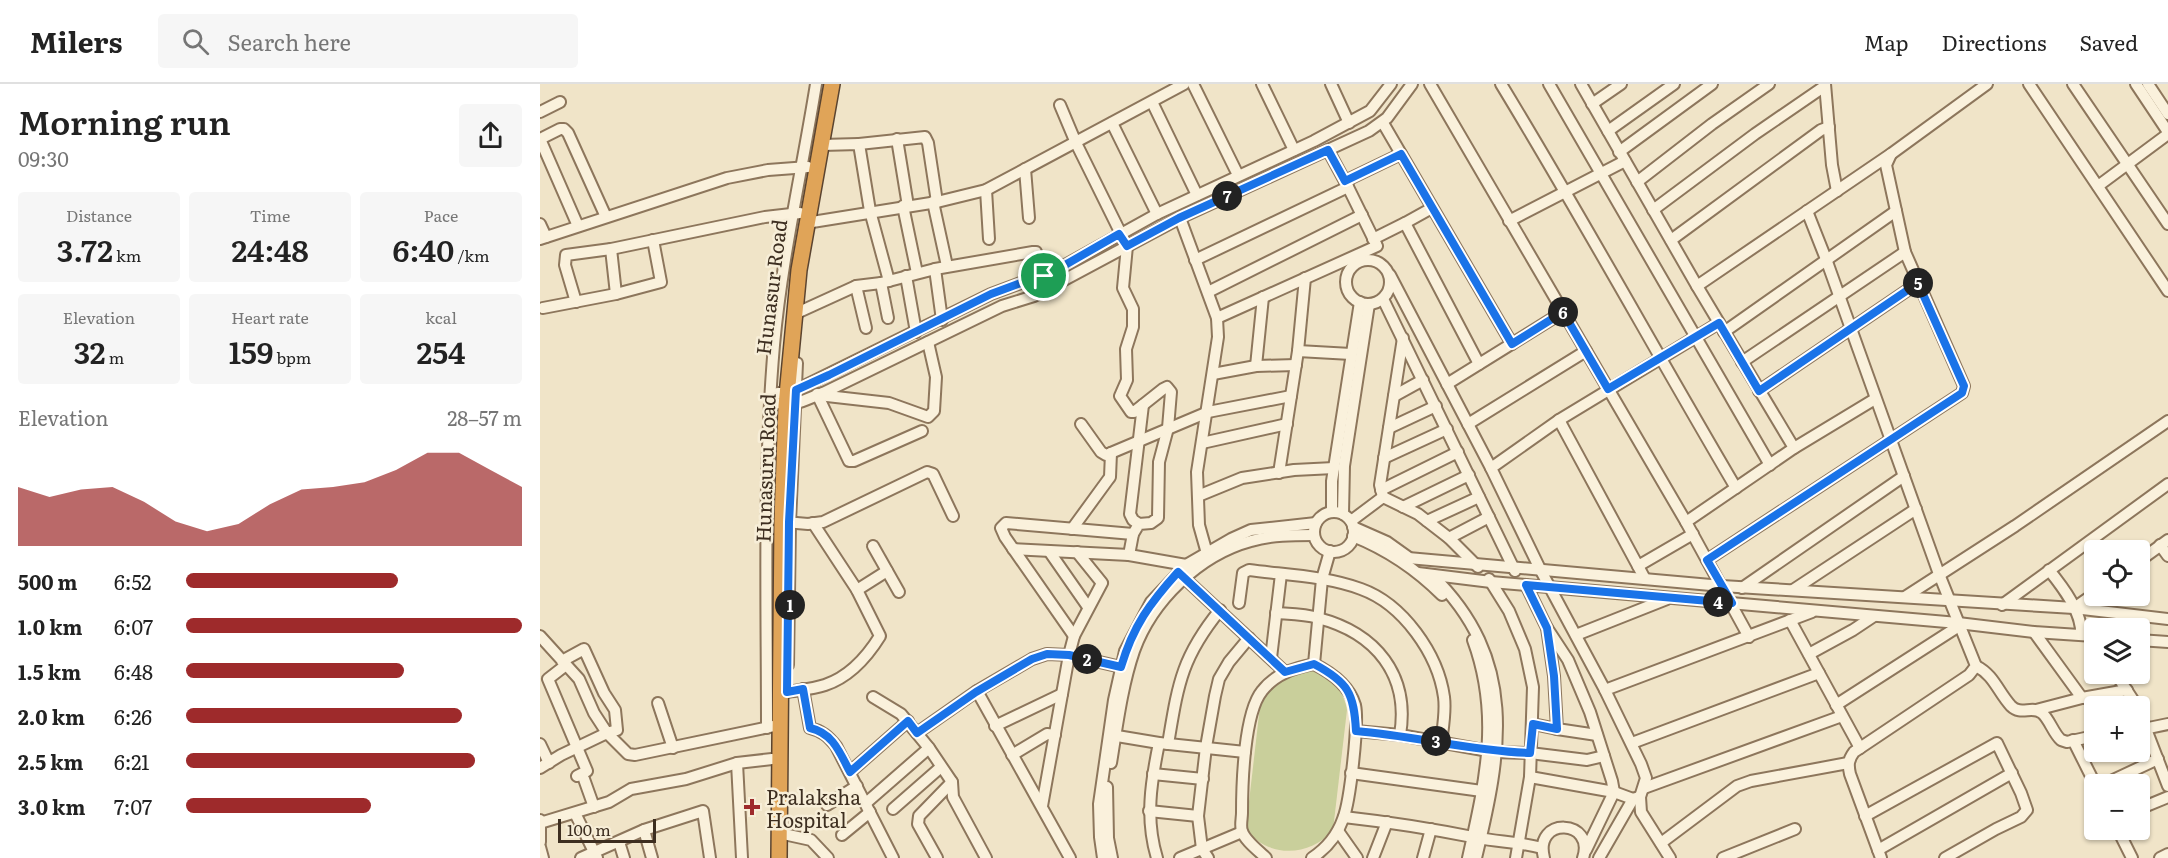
<!DOCTYPE html>
<html lang="en">
<head>
<meta charset="utf-8">
<style>
  :root { --surface:#fff; --page:#f6f6f6; --text:#222; --muted:#767676; --line:#e0e0e0; --accent:#9e2a2b }
  body { margin:0; font-family:Literata,serif; background:var(--page); color:var(--text); height:100vh; display:flex; flex-direction:column; font-size:22px; white-space:nowrap }
  * { box-sizing:border-box; margin:0 }
  p { font-size:20px; color:var(--muted) }
  .icon { flex:none; width:33px; height:33px; fill:none; stroke:currentColor; stroke-width:2; stroke-linecap:round; stroke-linejoin:round }
  .map { position:relative; flex:1; overflow:hidden }
  .details { display:flex; flex-direction:column; background:var(--surface); width:540px }
  .details>* { flex:none }
  .buttons { position:absolute; left:1544px; top:456px; display:grid; gap:12px }
  .buttons a { display:grid; place-items:center; width:66px; height:66px; border-radius:6px; background:var(--surface); box-shadow:0 2px 4px #0004; font-size:30px }
  .scale { position:absolute; left:18px; bottom:15px; width:98px; box-sizing:border-box; padding-left:6px; border:3px solid #3d2e20; border-top:0; font-size:16px; line-height:21px; white-space:nowrap; color:#3d2e20; -webkit-text-stroke:4px #f7eed8; paint-order:stroke }
  .pin { position:absolute; display:grid; place-items:center; width:51px; height:51px; color:#fff; margin:-26px; border:3px solid #fff; border-radius:50%; box-shadow:0 2px 6px #0007 }
  .km { position:absolute; width:30px; height:30px; margin:-15px; border-radius:50%; background:#222; color:#fff; font-size:16px; line-height:30px; text-align:center }
  .round { display:grid; place-items:center; flex:none; width:63px; height:63px; border-radius:6px; background:var(--page) }
  .summary { display:flex; align-items:center; justify-content:space-between; height:102px; padding:0 18px }
  h1 { font-size:33px; font-weight:600; line-height:45px }
  .stats { display:grid; grid-template-columns:repeat(3,1fr); gap:9px; height:102px; padding:6px 18px }
  .stats div { display:grid; align-content:center; border-radius:6px; background:var(--page); text-align:center }
  .stats b { font-size:30px; font-weight:600 }
  .stats small { font-size:16px; font-weight:400 }
  .stats p { font-size:16px }
  .chart { height:168px; padding:12px 18px }
  .chart p { display:flex; justify-content:space-between }
  .chart svg { width:100%; height:108px; margin-top:6px; fill:var(--accent); opacity:.7 }
  ul { padding:0 18px; list-style:none; font-size:20px }
  li { display:grid; grid-template-columns:96px 72px 1fr; align-items:center; height:45px }
  li i { height:15px; border-radius:8px; background:var(--accent) }
  header { display:flex; align-items:center; gap:36px; box-sizing:border-box; height:84px; padding:0 30px; background:var(--surface); border-bottom:2px solid var(--line) }
  header strong { font-size:28px }
  nav { display:flex; gap:33px; margin-inline-start:auto; font-size:21px }
  .search { width:420px; height:54px; background:var(--page); display:flex; align-items:center; gap:15px; box-sizing:border-box; padding:0 21px; border-radius:6px; color:var(--muted); font-size:22px }
  main { display:flex; flex:1; min-height:0 }
  .map>svg:first-child { display:block }
  .green { fill:#c9cf9b }
  .lines { fill:none; stroke-linecap:round; stroke-linejoin:round }
  .minor-casing { stroke:#8d765c; stroke-width:14 }
  .highway-casing { stroke:#5b4430; stroke-width:18 }
  .minor { stroke:#faf1dc; stroke-width:10 }
  .highway { stroke:#e0a458; stroke-width:15 }
  .route-casing { stroke:#fff; stroke-width:12 }
  .route { stroke:#1a73e8; stroke-width:8 }
  .poi-dot { fill:#9e2a2b; stroke:#f7eed8; stroke-width:2 }
  .labels { text-anchor:middle; dominant-baseline:central; stroke-width:5; stroke-linejoin:round; paint-order:stroke }
  .street-label { font-size:20px; fill:#3d2e20; stroke:#f7eed8 }
  .poi-label { font-size:20px; fill:#3d2e20; stroke:#f7eed8; text-anchor:start }
</style>
</head>
<body>
<header>
<strong>Milers</strong>
<div class="search"><svg class="icon" aria-label="search" viewBox="0 0 24 24"><circle cx="10" cy="10" r="6"/><path d="M15 15l6 6"/></svg>Search here</div>
<nav><a>Map</a><a>Directions</a><a>Saved</a></nav>
</header>
<main>
<section class="details">
<div class="summary"><div><h1>Morning run</h1><p>09:30</p></div><a class="round"><svg class="icon" aria-label="share" viewBox="0 0 24 24"><path d="M12 15V3M7 8l5-5 5 5M5 13v7h14v-7"/></svg></a></div>
<div class="stats">
<div><p>Distance</p><b>3.72<small> km</small></b></div>
<div><p>Time</p><b>24:48</b></div>
<div><p>Pace</p><b>6:40<small> /km</small></b></div>
</div>
<div class="stats">
<div><p>Elevation</p><b>32<small> m</small></b></div>
<div><p>Heart rate</p><b>159<small> bpm</small></b></div>
<div><p>kcal</p><b>254</b></div>
</div>
<div class="chart"><p><span>Elevation</span>28–57 m</p>
<svg viewBox="0 0 160 44" preserveAspectRatio="none"><path d="M0 44V20L10 24L20 21L30 20L40 26L50 34L60 38L70 35L80 27L90 21L100 20L110 18L120 13L130 6L140 6L150 13L160 20V44z"/></svg>
</div>
<ul>
<li><b>500 m</b>6:52<i style="width:63%"></i></li>
<li><b>1.0 km</b>6:07<i style="width:100%"></i></li>
<li><b>1.5 km</b>6:48<i style="width:65%"></i></li>
<li><b>2.0 km</b>6:26<i style="width:82%"></i></li>
<li><b>2.5 km</b>6:21<i style="width:86%"></i></li>
<li><b>3.0 km</b>7:07<i style="width:55%"></i></li>
</ul>
</section>
<div class="map">
<svg width="1628" height="774" viewBox="0 0 1628 774">
  <rect width="100%" height="100%" fill="#f0e4c8"/>
  <path class="green" d="M773,585C791,591 804,607 807,626L793,746C770,774 725,774 706,744L721,613L731,597Z"/>
  <g class="lines">
    <g class="minor-casing">
      <g id="minor">
        <path d="M653,0L698,91"/>
        <path d="M722,0L754,66"/>
        <path d="M791,0L809,39"/>
        <path d="M890,0L1146,438L1209,553"/>
        <path d="M961,0C1042,133 1117,270 1196,404"/>
        <path d="M1009,0L1230,381"/>
        <path d="M1041,0L1157,202L1254,364L1146,438"/>
        <path d="M1285,0L1292,81L1297,107"/>
        <path d="M1489,0L1628,207"/>
        <path d="M1533,0L1628,140"/>
        <path d="M1596,0L1628,48"/>
        <path d="M1608,0L1628,30"/>
        <path d="M612,18L657,111"/>
        <path d="M1052,20L1081,0"/>
        <path d="M520,21L536,59L587,162L583,204L593,225V243L586,265L587,296L580,312L591,328H594L623,305L627,303L631,308L628,344L619,378L618,434L611,439L599,440L593,450L589,471"/>
        <path d="M0,28L20,18"/>
        <path d="M572,39L617,130"/>
        <path d="M843,39L972,260"/>
        <path d="M1068,47L1134,0"/>
        <path d="M0,55L20,45H24L28,49L66,133"/>
        <path d="M0,55L38,142"/>
        <path d="M357,55L368,122"/>
        <path d="M319,60L385,53L388,59L397,118"/>
        <path d="M282,61L319,60L330,127L349,197"/>
        <path d="M788,66L808,103L836,160"/>
        <path d="M1079,68L1172,0"/>
        <path d="M485,85L489,134"/>
        <path d="M805,97L861,70"/>
        <path d="M1097,98L1172,40L1229,0"/>
        <path d="M1558,102L1628,50"/>
        <path d="M446,106L449,155"/>
        <path d="M393,118L407,182"/>
        <path d="M363,122L377,189"/>
        <path d="M1113,126L1215,50L1285,2"/>
        <path d="M1267,127L1286,175L1399,490L1436,582L1429,591L1314,668C1308,676 1308,681 1310,690L1341,774"/>
        <path d="M640,134L677,234L678,253L657,388L659,441L668,473"/>
        <path d="M969,137L1085,77"/>
        <path d="M266,139L397,118L446,106L644,0"/>
        <path d="M865,139L892,124"/>
        <path d="M0,140L6,153"/>
        <path d="M0,155L187,94L228,86L268,83"/>
        <path d="M833,155L865,139L939,280"/>
        <path d="M1131,156L1281,46L1289,43"/>
        <path d="M71,165L76,210"/>
        <circle cx="828" cy="198" r="22"/>
        <path d="M655,176L808,103"/>
        <path d="M395,185L493,168H496L504,192"/>
        <path d="M850,191L951,384"/>
        <path d="M366,192L376,248"/>
        <path d="M341,199L348,234"/>
        <path d="M316,202L326,244"/>
        <path d="M1157,202L1351,70L1447,0"/>
        <path d="M668,208L822,131"/>
        <path d="M843,215L975,487"/>
        <path d="M36,218L25,181L26,171L71,165L225,133L260,129"/>
        <path d="M3,224L76,210L121,198L113,156"/>
        <path d="M254,226L259,228L316,202L341,199L395,185L402,236"/>
        <path d="M677,234L837,162"/>
        <path d="M1184,248L1356,127"/>
        <path d="M758,267L811,270"/>
        <path d="M1202,278L1365,168"/>
        <path d="M716,282L723,213"/>
        <path d="M673,290L716,282L756,281"/>
        <path d="M907,300L1023,228"/>
        <path d="M1219,307L1378,199"/>
        <path d="M238,309H247L262,303L451,210L518,185L617,130L774,57L830,27L851,0"/>
        <path d="M283,309L287,312L349,319L388,333L394,327L396,293L388,258"/>
        <path d="M277,310L309,377H314L382,347"/>
        <path d="M854,312L883,296"/>
        <path d="M238,319C254,324 268,314 283,309L462,222L494,212L640,134L829,47L847,34L872,0"/>
        <path d="M1019,336L1105,495"/>
        <path d="M541,340L561,368L566,371L668,328L751,312"/>
        <path d="M928,340L1046,267"/>
        <path d="M849,344L896,322"/>
        <path d="M662,359L747,340"/>
        <path d="M1254,364L1335,315"/>
        <path d="M844,374L907,345"/>
        <path d="M739,389L758,267L765,194"/>
        <path d="M841,406L918,368"/>
        <path d="M658,412L702,394L754,386L794,384"/>
        <path d="M843,413L840,401L863,254"/>
        <path d="M863,423L929,391"/>
        <path d="M792,428V397L820,218"/>
        <circle cx="794" cy="448" r="20"/>
        <path d="M803,430L804,382L829,220"/>
        <path d="M811,437L843,413L878,430L909,454L938,483"/>
        <path d="M887,437L939,413"/>
        <path d="M245,438L268,440L283,438L387,388L393,390L413,432"/>
        <path d="M599,440L593,436L590,430L603,321"/>
        <path d="M813,443L847,458L868,473"/>
        <path d="M532,445L567,397L570,393L571,369"/>
        <path d="M813,452C848,466 876,485 902,511"/>
        <path d="M909,454L949,433"/>
        <path d="M1620,461L1628,472"/>
        <path d="M333,462L359,508"/>
        <path d="M473,465L589,471L646,481"/>
        <path d="M509,467L548,523"/>
        <path d="M857,473L1182,502L1534,524L1628,535"/>
        <path d="M1167,476L1422,309L1424,302L1365,168L1346,81L1351,70"/>
        <path d="M1599,477L1628,456"/>
        <path d="M1098,482L1153,450"/>
        <path d="M1509,486C1522,502 1543,529 1541,551"/>
        <path d="M878,489L951,498L1418,539L1494,548L1554,552"/>
        <path d="M640,490L745,588"/>
        <path d="M892,491C979,576 962,667 936,774"/>
        <path d="M949,495L969,527L985,565L993,603L990,693L976,774"/>
        <path d="M986,501L1007,544L1014,592L1017,645L1057,651"/>
        <path d="M1202,504L1364,392"/>
        <path d="M317,506L347,487"/>
        <path d="M1253,506L1376,425"/>
        <path d="M1365,513L1475,442L1628,337"/>
        <path d="M699,519L703,489L709,486C746,491 786,492 821,505C863,520 898,570 904,613C906,628 903,643 901,658"/>
        <path d="M1462,521L1628,400"/>
        <path d="M1534,524L1554,510"/>
        <path d="M736,529C750,530 765,530 778,534C836,549 870,591 860,651"/>
        <path d="M1250,536L1320,664"/>
        <path d="M1007,544L1028,576L1050,628L1072,697L1074,708L1046,766"/>
        <path d="M1494,548L1542,614L1496,626"/>
        <path d="M1036,551L1127,515"/>
        <path d="M0,552L39,595L54,629L67,649L77,646L75,626L64,609L44,565L22,577"/>
        <path d="M534,552L465,453L461,444L466,439L593,450"/>
        <path d="M1599,556L1628,558"/>
        <path d="M1269,570L1313,546L1334,532"/>
        <path d="M731,574L741,490"/>
        <path d="M774,580L782,495L790,467"/>
        <path d="M26,581L8,595L47,687L37,692"/>
        <path d="M248,581L250,438L257,279"/>
        <path d="M1436,582C1454,591 1458,608 1471,622C1481,632 1492,621 1502,629C1510,636 1513,649 1521,656L1527,658L1554,652"/>
        <path d="M1576,590L1597,622"/>
        <path d="M263,605L270,644C282,647 288,652 296,662L353,774"/>
        <path d="M1065,606L1000,485L951,384L1019,336L1179,239"/>
        <path d="M437,607L530,774"/>
        <path d="M247,608C259,606 273,605 285,601C309,593 327,573 340,552L317,506L273,439"/>
        <path d="M333,613L361,630L389,664L412,698L413,713L446,774"/>
        <path d="M1542,614L1587,606"/>
        <path d="M118,619L133,664"/>
        <path d="M1296,621L1419,542"/>
        <path d="M1599,627L1628,702"/>
        <path d="M993,640L1017,645"/>
        <path d="M455,642L522,610"/>
        <path d="M227,644C227,516 223,388 234,261C242,173 262,87 276,0"/>
        <path d="M1599,646L1628,640"/>
        <path d="M816,647L860,651L954,668L990,669L1047,676L1064,672"/>
        <path d="M377,649L437,607L492,575L507,570L529,571L581,583"/>
        <path d="M571,651L619,659L705,668"/>
        <path d="M1533,656L1555,700"/>
        <path d="M1092,659L1279,589"/>
        <path d="M0,660L9,679"/>
        <path d="M628,660C638,601 641,574 680,526"/>
        <path d="M472,671L507,650L515,651"/>
        <path d="M197,679L202,774"/>
        <path d="M571,679C577,642 582,602 594,567C612,517 659,471 711,457C731,451 753,451 774,451"/>
        <path d="M0,684L21,671L67,649L88,670L95,671L234,642"/>
        <path d="M310,688L368,637"/>
        <path d="M811,689L949,708"/>
        <path d="M613,690L663,695"/>
        <path d="M990,693L1074,708L1093,715"/>
        <path d="M44,695L54,723"/>
        <path d="M1573,696L1618,675"/>
        <path d="M567,703L568,754L572,774"/>
        <path d="M1104,704L1302,632"/>
        <path d="M326,719L389,664"/>
        <path d="M287,721L317,702"/>
        <path d="M502,722L529,571L534,552L562,499L537,468"/>
        <path d="M353,725L401,683"/>
        <path d="M1599,725L1628,713"/>
        <path d="M609,727L658,732"/>
        <path d="M35,729L57,774"/>
        <path d="M1325,732L1457,659L1481,709L1487,726L1481,733L1456,745L1405,774"/>
        <path d="M804,733C849,738 893,745 938,754C960,758 980,758 1002,764"/>
        <path d="M0,736V758"/>
        <path d="M0,739L69,718L91,705L146,695L197,679L232,675"/>
        <path d="M104,746L112,774"/>
        <path d="M1578,746L1592,774"/>
        <path d="M798,747L817,774"/>
        <path d="M239,749L271,756L288,774"/>
        <path d="M302,751L330,728"/>
        <path d="M79,758L84,774"/>
        <path d="M1121,759L1197,702L1211,697L1308,679"/>
        <path d="M0,763L3,774"/>
        <path d="M1338,766L1472,689"/>
        <path d="M41,774L104,746L163,727L170,774"/>
        <path d="M397,774L378,740L379,732L412,698"/>
        <path d="M563,774L560,753L559,720L574,616L585,567L611,518L646,481L691,455L711,446L776,439"/>
        <path d="M617,774C605,735 611,698 619,659"/>
        <path d="M640,774L702,748"/>
        <path d="M668,774L662,765L658,732L666,663L675,612L679,595L689,578L709,554"/>
        <path d="M726,774C719,767 705,757 702,747C700,742 702,734 702,729C702,700 704,629 722,607C735,590 754,584 774,580C792,589 809,601 815,621C819,639 810,718 803,735C797,752 787,764 772,774"/>
        <path d="M833,774L847,738"/>
        <path d="M883,774L891,745"/>
        <path d="M928,774C945,698 961,632 933,556"/>
        <path d="M1004,774C993,732 1056,735 1043,774"/>
        <path d="M1059,774L1093,715L1099,713"/>
        <path d="M1130,774L1101,728L1100,713L1106,694L1101,680L1065,606L1272,528"/>
        <path d="M1183,774L1255,745"/>
        <path d="M1620,774L1628,770"/>
      </g>
    </g>
    <g class="highway-casing">
      <path id="highway" d="M239,774L242,438L246,322L259,186L292,0"/>
    </g>
    <use href="#minor" class="minor"/>
    <use href="#highway" class="highway"/>
  </g>
  <g class="lines">
    <g class="route-casing">
      <path id="route" d="M788,66L805,97L861,70L972,260L1023,228L1068,305L1179,239L1219,307L1378,199L1424,302L1422,309L1167,476L1192,519L986,501L1007,544L1014,592L1017,645L993,640L990,669C932,667 875,652 816,647C814,609 808,598 774,580L745,588L638,488C610,519 593,542 581,583L529,571L507,570L492,575L436,608L377,649L368,637L310,688C300,669 293,649 270,644L263,605L247,608L249,438L256,306L289,291L451,210L518,185L579,150L587,162L639,134Z"/>
    </g>
    <use href="#route" class="route"/>
  </g>
  <path class="poi-dot" d="M209 714h6v6h6v6h-6v6h-6v-6h-6v-6h6z"/>
  <g class="labels">
    <g class="street-label">
      <text transform="translate(230 203) rotate(-83)">Hunasur Road</text>
      <text transform="translate(224 384) rotate(-88)">Hunasuru Road</text>
    </g>
    <g class="poi-label">
      <text x="226" y="712">Pralaksha<tspan x="226" dy="23">Hospital</tspan></text>
    </g>
  </g>
</svg>
<div class="buttons">
<a><svg class="icon" aria-label="locate" viewBox="0 0 24 24"><circle cx="12" cy="12" r="6"/><path d="M12 2v4M12 18v4M2 12h4M18 12h4"/></svg></a>
<a><svg class="icon" aria-label="layers" viewBox="0 0 24 24"><path d="M12 4l9 5-9 5-9-5zM3 14l9 5 9-5"/></svg></a>
<a>+</a>
<a>−</a>
</div>
<div class="scale">100 m</div>
<div class="pin" style="left:504px;top:192px;background:#1e9e55"><svg class="icon" aria-label="arrive" viewBox="0 0 24 24"><path d="M6 21V4h12l-3 4 3 4H6"/></svg></div>
<b class="km" style="left:250px;top:521px">1</b>
<b class="km" style="left:547px;top:575px">2</b>
<b class="km" style="left:896px;top:657px">3</b>
<b class="km" style="left:1178px;top:518px">4</b>
<b class="km" style="left:1378px;top:199px">5</b>
<b class="km" style="left:1023px;top:228px">6</b>
<b class="km" style="left:687px;top:112px">7</b>
</div>
</main>
</body>
</html>
